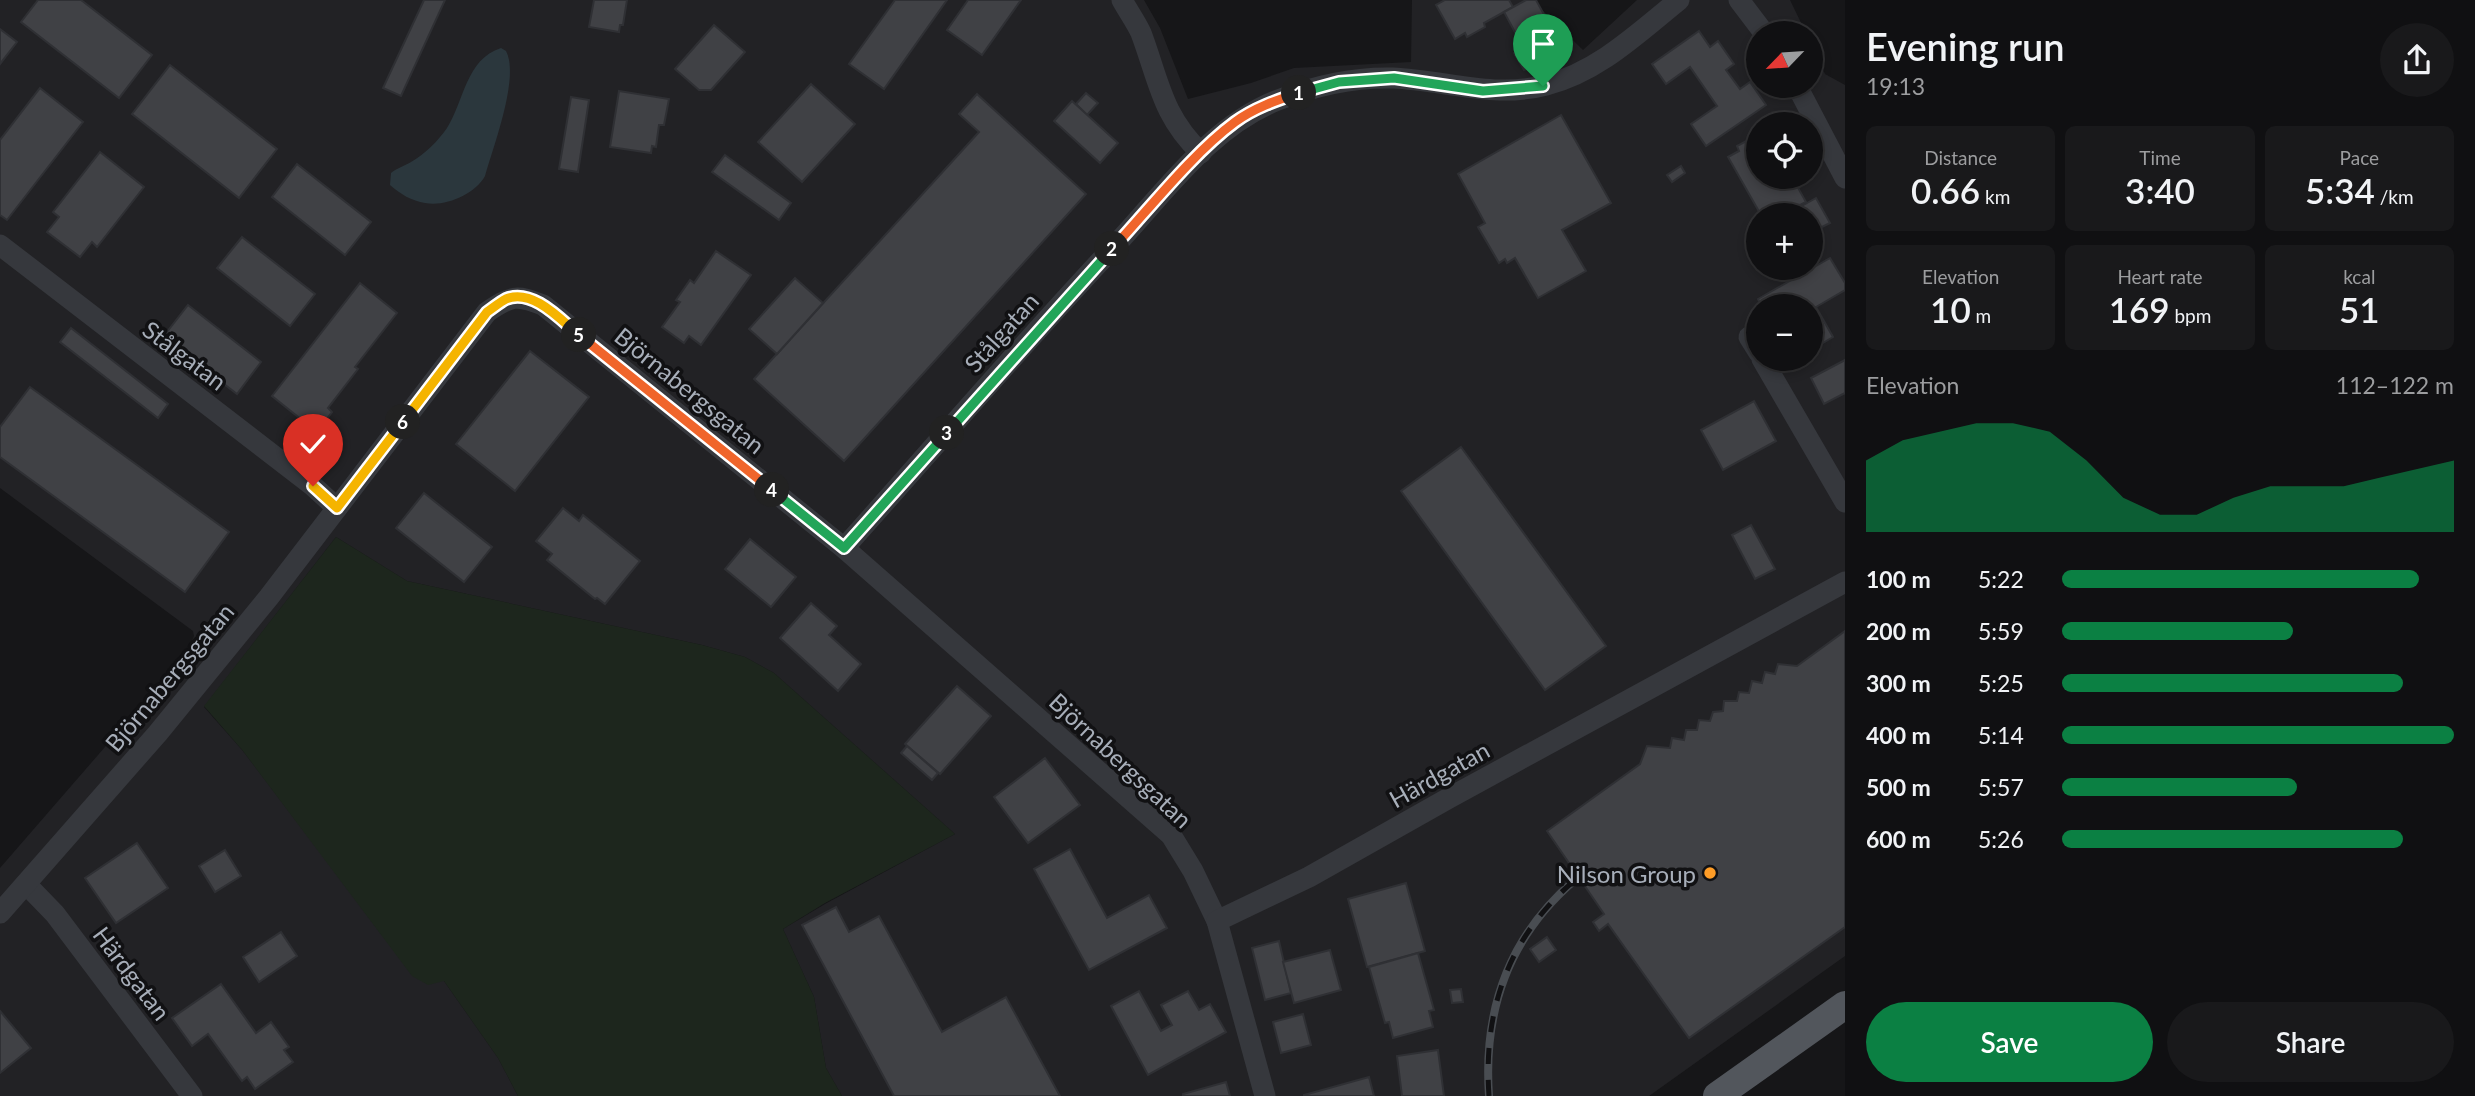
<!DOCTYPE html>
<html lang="en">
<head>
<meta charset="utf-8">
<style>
  :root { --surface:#101012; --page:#19191b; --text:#f1f3f6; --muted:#9c9d9f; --line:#303032; --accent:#0b8043 }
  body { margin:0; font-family:Lato,sans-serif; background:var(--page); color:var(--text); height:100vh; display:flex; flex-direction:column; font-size:26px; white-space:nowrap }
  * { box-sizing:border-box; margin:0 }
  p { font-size:23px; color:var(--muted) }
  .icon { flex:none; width:38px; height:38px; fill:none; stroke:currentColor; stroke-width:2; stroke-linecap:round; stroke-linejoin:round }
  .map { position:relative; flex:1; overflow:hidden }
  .sheet { display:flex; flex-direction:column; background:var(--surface); width:630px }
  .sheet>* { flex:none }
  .needle { width:46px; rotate:245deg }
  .buttons { position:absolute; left:1746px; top:21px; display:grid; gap:14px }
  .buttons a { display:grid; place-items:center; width:77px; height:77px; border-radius:50%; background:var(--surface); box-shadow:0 4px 10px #0003,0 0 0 2px var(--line); font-size:35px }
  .pin { position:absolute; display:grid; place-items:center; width:60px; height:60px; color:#fff; margin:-72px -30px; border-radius:50% 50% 50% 0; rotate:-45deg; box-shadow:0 0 7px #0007 }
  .pin .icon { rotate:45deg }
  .km { position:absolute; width:35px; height:35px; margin:-18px; border-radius:50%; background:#222; color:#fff; font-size:19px; line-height:35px; text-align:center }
  .round { display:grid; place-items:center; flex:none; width:74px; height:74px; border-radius:37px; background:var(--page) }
  .head { display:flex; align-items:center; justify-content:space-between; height:119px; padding:0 21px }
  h1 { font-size:38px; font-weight:600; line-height:52px }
  .figures { display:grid; grid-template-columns:repeat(3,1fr); gap:10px; height:119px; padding:7px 21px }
  .figures div { display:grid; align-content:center; border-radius:10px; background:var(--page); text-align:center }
  .figures b { font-size:35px; font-weight:600 }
  .figures small { font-size:19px; font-weight:400 }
  .figures p { font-size:19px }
  .chart { height:196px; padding:14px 21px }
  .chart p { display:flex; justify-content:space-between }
  .chart svg { width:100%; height:126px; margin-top:7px; fill:var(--accent); opacity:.7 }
  .primary-button { display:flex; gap:14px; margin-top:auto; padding:14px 21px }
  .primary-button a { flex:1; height:80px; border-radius:42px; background:var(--accent); color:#fff; font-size:28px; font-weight:600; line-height:80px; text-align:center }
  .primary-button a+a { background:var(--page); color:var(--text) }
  ul { padding:0 21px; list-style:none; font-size:23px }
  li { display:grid; grid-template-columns:112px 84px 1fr; align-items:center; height:52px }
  li i { height:18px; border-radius:9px; background:var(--accent) }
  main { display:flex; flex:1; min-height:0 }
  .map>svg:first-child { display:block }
  .built { fill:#222225; fill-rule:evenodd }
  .green { fill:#1d261d }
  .water { fill:#2b373d }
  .building { fill:#404145; stroke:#2f3034; stroke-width:2 }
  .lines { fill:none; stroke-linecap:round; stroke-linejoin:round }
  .minor { stroke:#36383d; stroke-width:21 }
  .major { stroke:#52565c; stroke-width:28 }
  .rail-casing { stroke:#494d52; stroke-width:8 }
  .rail { stroke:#111113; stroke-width:5; stroke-dasharray:16; stroke-linecap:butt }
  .split-1-casing { stroke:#fff; stroke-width:14 }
  .split-2-casing { stroke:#fff; stroke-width:14 }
  .split-3-casing { stroke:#fff; stroke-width:14 }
  .split-4-casing { stroke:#fff; stroke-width:14 }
  .split-5-casing { stroke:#fff; stroke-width:14 }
  .split-6-casing { stroke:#fff; stroke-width:14 }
  .split-7-casing { stroke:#fff; stroke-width:14 }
  .split-1 { stroke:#22a559; stroke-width:9 }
  .split-2 { stroke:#f0652b; stroke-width:9 }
  .split-3 { stroke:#22a559; stroke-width:9 }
  .split-4 { stroke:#22a559; stroke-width:9 }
  .split-5 { stroke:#f0652b; stroke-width:9 }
  .split-6 { stroke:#f5b400; stroke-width:9 }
  .split-7 { stroke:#f5b400; stroke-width:9 }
  .poi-dot { fill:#ff9d27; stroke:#111113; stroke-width:2.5 }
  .labels { text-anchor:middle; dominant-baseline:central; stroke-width:7; stroke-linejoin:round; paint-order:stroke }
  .street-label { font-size:24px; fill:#a7aeb9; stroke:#111113 }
  .poi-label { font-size:24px; fill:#a7aeb9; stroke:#111113; text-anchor:end }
</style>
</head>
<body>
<main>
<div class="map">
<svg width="1845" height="1096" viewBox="0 0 1845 1096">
  <rect width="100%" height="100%" fill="#161618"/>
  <path class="built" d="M0,0H1144L1160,28L1188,99L1251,83L1294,68L1411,62L1412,0H1532L1583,50L1637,0H1790L1806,33H1759V86H1811V44L1825,74L1845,85V956L1649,1096H842L826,1068L814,997L783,929L825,904L955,834L774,673L745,657L702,645L407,581L336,537L204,707L243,751L310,839L444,981L498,1058L518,1096H0V868L157,687L191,643L194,636L193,631L0,488ZM1759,124H1811V177H1759ZM1759,215H1811V268H1759ZM1759,306H1811V359H1759Z"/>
  <path class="green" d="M336,537L407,581L702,645L745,657L774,673L955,834L825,903L783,929L814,997L826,1068L842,1096H518L498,1058L444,981L428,985L412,976L243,751L204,706Z"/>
  <path class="water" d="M501,48L506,51C520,77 493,147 485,176C475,194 446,207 425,203C412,201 400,194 390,185L391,173C397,168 404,166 411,162C424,155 438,141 447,128C464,101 466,59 501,48Z"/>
  <g class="building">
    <path d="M38,0H81L152,55L119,98L21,22Z"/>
    <path d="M424,0H445L401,96L383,88Z"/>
    <path d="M594,0H627L623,25H620L619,32L589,27Z"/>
    <path d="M895,0H947L884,89L849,64Z"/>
    <path d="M968,0H1021L982,55L947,30Z"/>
    <path d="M1445,0H1509L1513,7L1484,23L1485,27L1467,37L1465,33L1455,39L1436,5Z"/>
    <path d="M1526,0H1536L1563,49L1524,70L1514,53L1523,47L1504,12Z"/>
    <path d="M714,25L745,52L711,90H699L675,69Z"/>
    <path d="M0,29L17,42L0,64Z"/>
    <path d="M1699,31L1710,47L1718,41L1734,64L1726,70L1740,89L1750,82L1766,105L1706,146L1691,124L1717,106L1690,67L1666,84L1652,64Z"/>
    <path d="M170,65L277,149L239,198L132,114Z"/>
    <path d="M811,84L855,124L802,182L758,142Z"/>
    <path d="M40,88L83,122L7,220L0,215V140Z"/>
    <path d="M619,91L669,99L664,125H659L656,147L652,146L651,153L610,147Z"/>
    <path d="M1086,93L1098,103L1087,115L1076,104Z"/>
    <path d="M977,94L1086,194L844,461L754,379L979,132L959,114Z"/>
    <path d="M571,97L589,100L578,172L559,169Z"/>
    <path d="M1072,101L1118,143L1100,163L1054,121Z"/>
    <path d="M1561,115L1611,203L1562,230L1586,271L1538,298L1515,258L1507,263L1505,259L1499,263L1478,227L1485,223L1458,174Z"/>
    <path d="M1750,139L1753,143L1759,140V177H1792L1806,202L1796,207L1798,211L1790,215H1761L1728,157L1739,151L1737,146Z"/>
    <path d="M100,152L144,187L97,247L92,242L80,257L47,232L59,217L53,212Z"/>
    <path d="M725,155L791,203L779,220L712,172Z"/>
    <path d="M297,164L371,222L345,255L272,197Z"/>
    <path d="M1681,166L1685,173L1672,182L1667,175Z"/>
    <path d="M1816,198L1830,223L1814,231L1811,215H1805L1800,207Z"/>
    <path d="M242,237L315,294L290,326L217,268Z"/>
    <path d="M716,251L751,275L701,345L689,336L684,343L662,327L680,302L676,300L690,280L694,283Z"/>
    <path d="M1830,258L1845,283V290L1816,307L1833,337L1811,350V306H1762L1758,299Z"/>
    <path d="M795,278L823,303L777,354L749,329Z"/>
    <path d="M360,283L397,313L355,367L358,369L328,408L332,412L317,432L272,396Z"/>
    <path d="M188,305L261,362L237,394L163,337Z"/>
    <path d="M71,328L168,404L158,418L60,342Z"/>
    <path d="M530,351L589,397L515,491L456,444Z"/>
    <path d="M1845,360V393L1824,404L1811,378Z"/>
    <path d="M30,387L229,532L185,592L0,457V427Z"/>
    <path d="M1754,401L1776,441L1723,470L1701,430Z"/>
    <path d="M1461,447L1606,646L1545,690L1401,491Z"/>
    <path d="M424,493L492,547L464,582L396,528Z"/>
    <path d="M563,508L579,521L583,515L640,561L605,604L597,598L595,599L547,560L552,554L536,541Z"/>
    <path d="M1751,525L1775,569L1755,579L1732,535Z"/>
    <path d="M750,539L796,577L771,607L725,569Z"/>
    <path d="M811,603L837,626L829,635L861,664L838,691L780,638Z"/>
    <path d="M1845,631V927L1689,1038L1608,924L1599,931L1593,922L1604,914L1547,831L1640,764L1647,746L1670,748L1672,738L1684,740L1686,730H1697L1699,720L1710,721L1713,712L1723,711L1724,701H1737L1739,692L1749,693L1752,681L1762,683L1765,672L1775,674L1778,664L1797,666Z"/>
    <path d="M957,686L991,716L940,774L905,744Z"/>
    <path d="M907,746L938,773L932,780L901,753Z"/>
    <path d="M1045,758L1080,805L1028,843L994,797Z"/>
    <path d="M137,843L168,888L116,923L85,878Z"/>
    <path d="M1070,849L1107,918L1149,895L1167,928L1089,970L1034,869Z"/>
    <path d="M225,850L241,876L215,892L199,866Z"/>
    <path d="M1406,883L1425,951L1367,967L1348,899Z"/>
    <path d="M836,907L849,932L879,916L942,1032L1006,997L1060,1096H894L802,925Z"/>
    <path d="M281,932L297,956L259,982L243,957Z"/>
    <path d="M1547,937L1556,950L1539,962L1530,949Z"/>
    <path d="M1279,941L1291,993L1265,1000L1252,948Z"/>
    <path d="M1330,950L1341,990L1294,1003L1283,962Z"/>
    <path d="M1418,953L1434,1010L1429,1011L1433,1027L1393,1038L1389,1022L1385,1023L1369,967Z"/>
    <path d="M221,984L256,1033L271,1022L289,1047L284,1050L293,1062L255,1089L247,1077L242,1081L208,1034L192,1046L172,1018Z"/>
    <path d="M1461,989L1463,1002L1452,1003L1450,990Z"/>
    <path d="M1139,991L1161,1031L1172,1025L1161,1005L1188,991L1199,1010L1210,1004L1226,1032L1148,1075L1111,1006Z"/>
    <path d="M0,1011L31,1048L0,1073Z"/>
    <path d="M1303,1014L1311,1045L1281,1053L1273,1022Z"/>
    <path d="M1438,1050L1444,1096H1402L1397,1056Z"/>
    <path d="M1369,1077L1374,1096H1304V1095Z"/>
    <path d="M1226,1082L1230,1096H1183V1094Z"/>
  </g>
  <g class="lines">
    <g class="minor">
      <path d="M1122,0C1128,11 1136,22 1141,33C1159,81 1162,116 1201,153"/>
      <path d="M1739,0L1764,33"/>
      <path d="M1797,86L1845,178"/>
      <path d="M0,245L313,486L337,508"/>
      <path d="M1749,337L1759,353"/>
      <path d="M1762,359L1845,502"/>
      <path d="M844,548C936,445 1026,340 1121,239C1167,189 1213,125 1278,100C1314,86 1354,77 1393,78C1444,80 1493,99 1546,85C1598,72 1638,33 1679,0"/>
      <path d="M26,884L55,914L192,1096"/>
      <path d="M0,913L158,733L269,597L487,312C511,296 516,294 543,305L844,548L1171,835L1193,871L1217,921"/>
      <path d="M1265,1096L1217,921L1309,877L1449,798L1845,582"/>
    </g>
    <path class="major" d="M1717,1096L1845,1005"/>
    <g class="rail-casing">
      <path id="rail" d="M1489,1096C1483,1010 1508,937 1575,880"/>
    </g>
    <use href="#rail" class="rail"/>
  </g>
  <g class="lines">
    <g class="split-1-casing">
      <path id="split-1" d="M1299,93L1339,82L1394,78L1483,91L1543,86"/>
    </g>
    <g class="split-2-casing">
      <path id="split-2" d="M1112,249C1149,209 1193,153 1235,122C1254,108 1277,100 1299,93"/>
    </g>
    <g class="split-3-casing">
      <path id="split-3" d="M947,433L1112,249"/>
    </g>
    <g class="split-4-casing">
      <path id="split-4" d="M772,490L844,548L947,433"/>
    </g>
    <g class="split-5-casing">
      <path id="split-5" d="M579,335L772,490"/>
    </g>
    <g class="split-6-casing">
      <path id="split-6" d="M403,422L487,312C493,308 500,302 506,299C533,288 561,320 579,335"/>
    </g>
    <g class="split-7-casing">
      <path id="split-7" d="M313,486L337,508L403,422"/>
    </g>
    <use href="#split-1" class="split-1"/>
    <use href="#split-2" class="split-2"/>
    <use href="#split-3" class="split-3"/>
    <use href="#split-4" class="split-4"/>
    <use href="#split-5" class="split-5"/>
    <use href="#split-6" class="split-6"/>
    <use href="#split-7" class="split-7"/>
  </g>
  <circle class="poi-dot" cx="1710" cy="873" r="7"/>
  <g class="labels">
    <g class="street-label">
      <text transform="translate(1001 332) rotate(-48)">Stålgatan</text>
      <text transform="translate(185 355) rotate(37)">Stålgatan</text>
      <text transform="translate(690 390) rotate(39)">Björnabergsgatan</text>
      <text transform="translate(169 677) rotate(-50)">Björnabergsgatan</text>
      <text transform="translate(1121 760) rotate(43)">Björnabergsgatan</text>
      <text transform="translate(1439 774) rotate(-29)">Härdgatan</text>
      <text transform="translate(132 973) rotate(53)">Härdgatan</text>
    </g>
    <g class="poi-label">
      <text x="1696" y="873">Nilson Group</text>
    </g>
  </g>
</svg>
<div class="buttons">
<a><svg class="needle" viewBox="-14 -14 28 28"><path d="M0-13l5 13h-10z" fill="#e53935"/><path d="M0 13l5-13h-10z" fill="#9c9d9f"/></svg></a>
<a><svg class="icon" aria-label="locate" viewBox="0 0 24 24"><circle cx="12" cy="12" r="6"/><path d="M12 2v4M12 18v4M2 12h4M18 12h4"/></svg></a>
<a>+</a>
<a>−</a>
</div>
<div class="pin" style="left:1543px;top:86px;background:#1e9e55"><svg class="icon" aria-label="arrive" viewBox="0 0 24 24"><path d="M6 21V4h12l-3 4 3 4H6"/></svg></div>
<div class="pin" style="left:313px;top:486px;background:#d93025"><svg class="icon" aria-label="check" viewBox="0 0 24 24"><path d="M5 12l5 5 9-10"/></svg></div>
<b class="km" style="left:1299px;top:93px">1</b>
<b class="km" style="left:1112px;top:249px">2</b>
<b class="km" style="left:947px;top:433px">3</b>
<b class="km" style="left:772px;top:490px">4</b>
<b class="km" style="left:579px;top:335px">5</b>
<b class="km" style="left:403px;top:422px">6</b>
</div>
<section class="sheet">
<div class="head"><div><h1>Evening run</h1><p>19:13</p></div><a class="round"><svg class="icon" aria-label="share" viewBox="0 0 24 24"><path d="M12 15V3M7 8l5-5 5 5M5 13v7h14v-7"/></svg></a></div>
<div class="figures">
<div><p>Distance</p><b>0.66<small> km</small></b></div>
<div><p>Time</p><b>3:40</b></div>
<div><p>Pace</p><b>5:34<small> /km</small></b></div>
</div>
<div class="figures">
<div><p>Elevation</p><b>10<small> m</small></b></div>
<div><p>Heart rate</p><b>169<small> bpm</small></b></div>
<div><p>kcal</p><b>51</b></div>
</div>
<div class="chart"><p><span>Elevation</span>112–122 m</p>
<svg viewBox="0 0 160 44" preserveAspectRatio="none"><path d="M0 44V19L10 12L20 9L30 6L40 6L50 9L60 19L70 32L80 38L90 38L100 32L110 28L120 28L130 28L140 25L150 22L160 19V44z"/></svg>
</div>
<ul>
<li><b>100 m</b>5:22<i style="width:91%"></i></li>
<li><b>200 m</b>5:59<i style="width:59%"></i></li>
<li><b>300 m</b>5:25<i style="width:87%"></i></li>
<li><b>400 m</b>5:14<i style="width:100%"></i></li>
<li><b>500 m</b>5:57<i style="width:60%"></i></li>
<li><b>600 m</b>5:26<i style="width:87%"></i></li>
</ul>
<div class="primary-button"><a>Save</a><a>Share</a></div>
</section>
</main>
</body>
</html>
